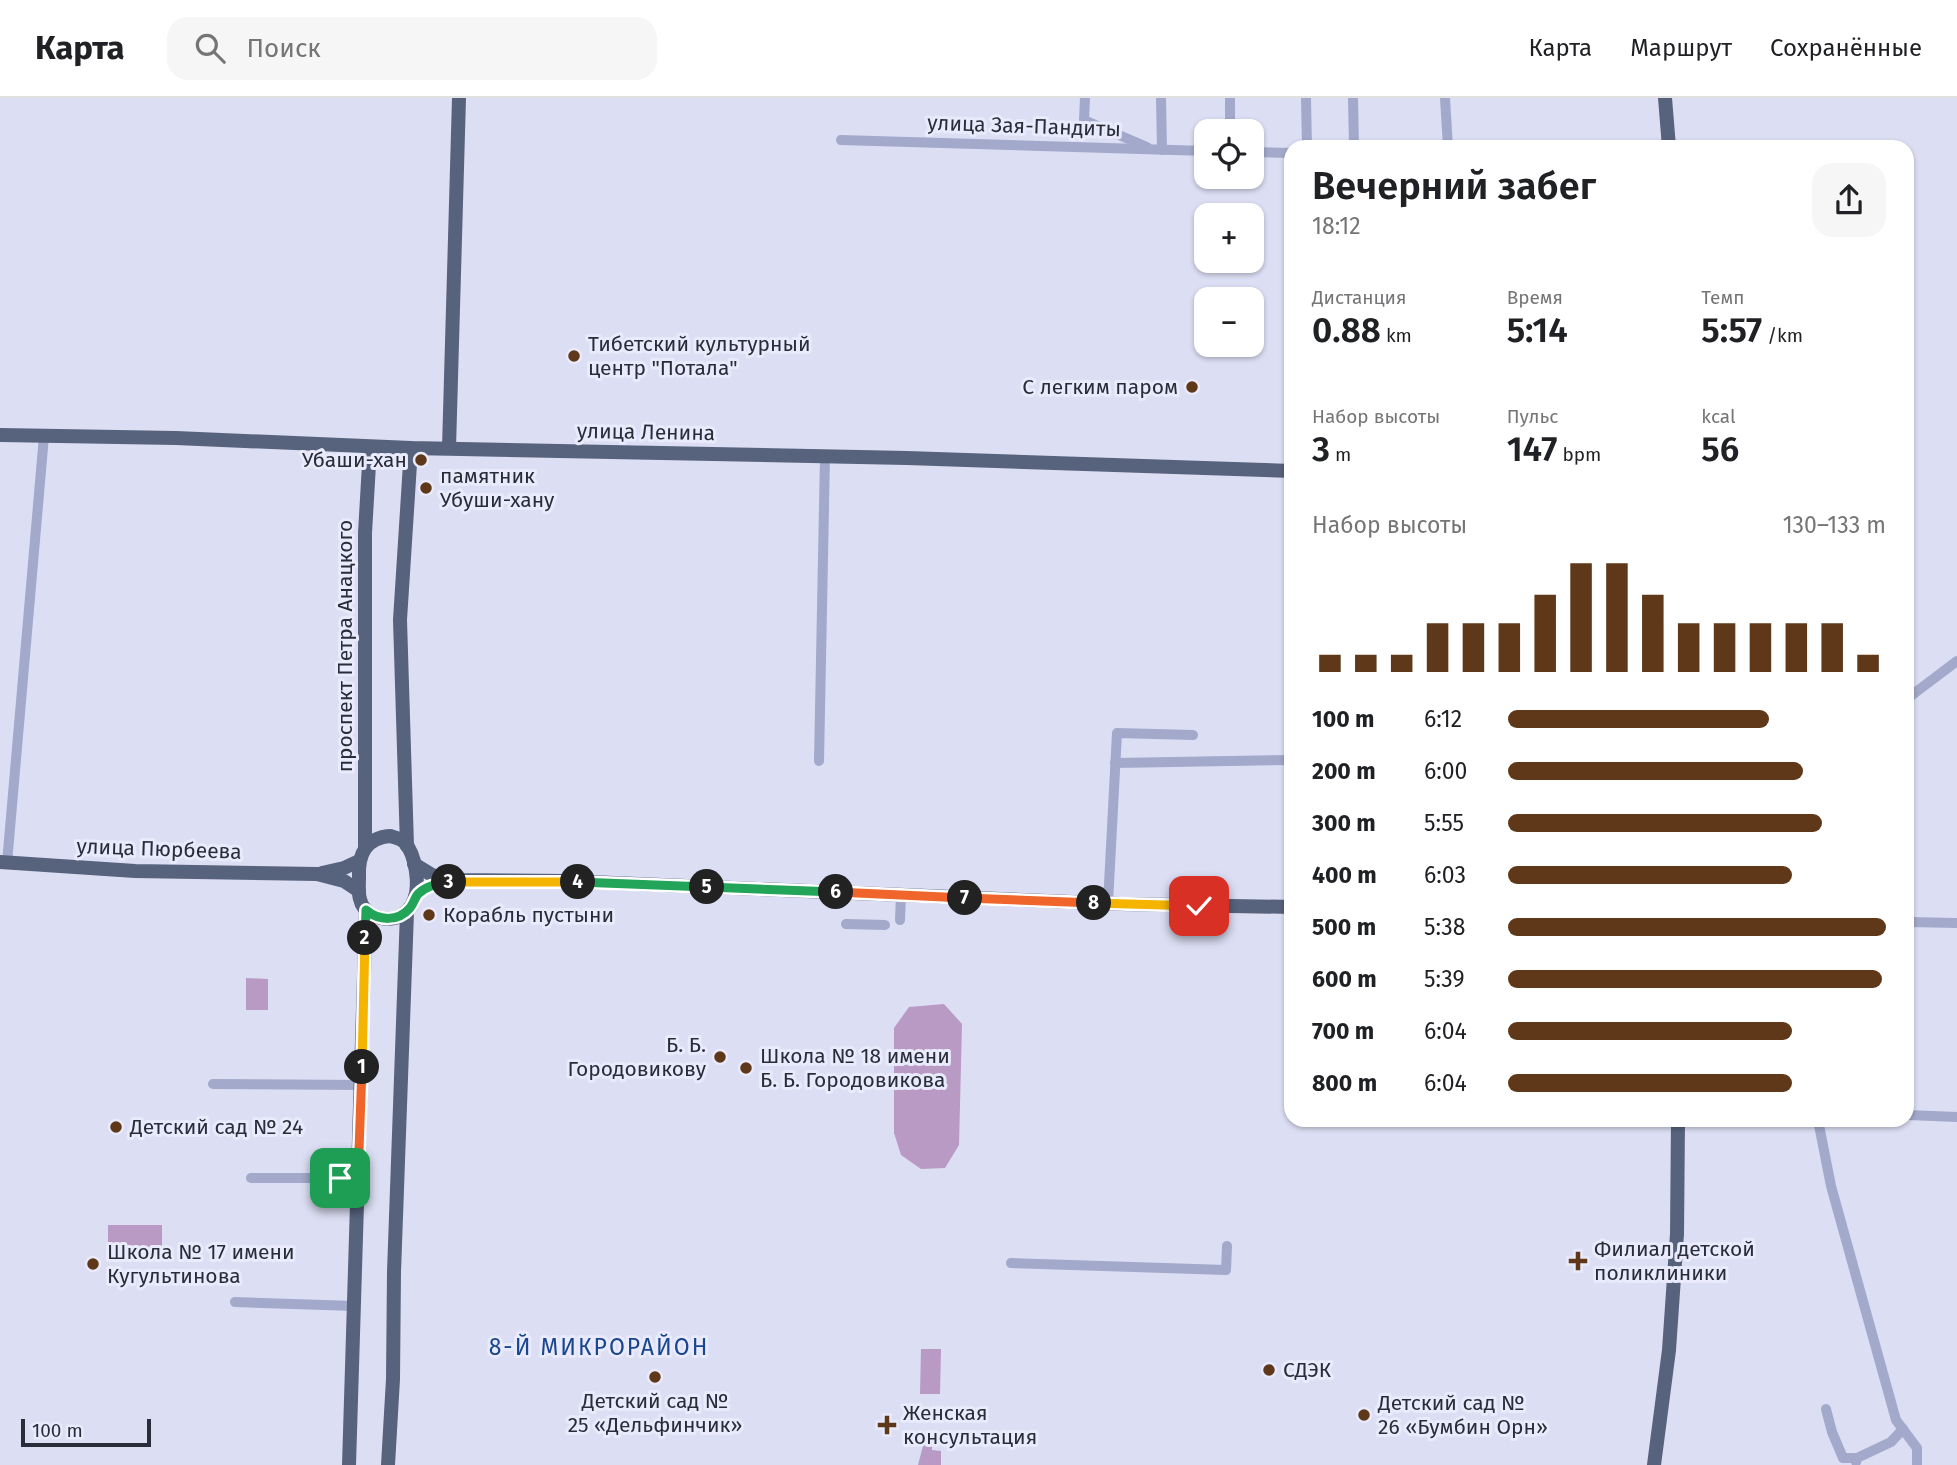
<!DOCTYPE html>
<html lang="ru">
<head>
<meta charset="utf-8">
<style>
  :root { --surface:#fff; --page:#f6f6f6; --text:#202124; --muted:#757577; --line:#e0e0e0; --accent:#5f3819 }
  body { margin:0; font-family:"Fira Sans",sans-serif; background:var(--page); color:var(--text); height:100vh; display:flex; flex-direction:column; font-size:26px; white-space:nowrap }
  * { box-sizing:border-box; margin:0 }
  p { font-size:23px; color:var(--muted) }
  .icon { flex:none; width:38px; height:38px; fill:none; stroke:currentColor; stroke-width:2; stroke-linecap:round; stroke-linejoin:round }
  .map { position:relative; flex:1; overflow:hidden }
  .panel { position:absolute; left:1284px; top:42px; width:630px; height:987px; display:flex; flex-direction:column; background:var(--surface); border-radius:21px; box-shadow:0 2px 5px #0004 }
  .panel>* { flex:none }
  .fabs { position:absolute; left:1194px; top:21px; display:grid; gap:14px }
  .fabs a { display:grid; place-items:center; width:70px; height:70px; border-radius:14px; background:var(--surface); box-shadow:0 2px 5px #0004; font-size:35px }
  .scale { position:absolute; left:21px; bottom:18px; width:130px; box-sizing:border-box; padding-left:7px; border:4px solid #282d39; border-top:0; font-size:19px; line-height:24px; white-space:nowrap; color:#282d39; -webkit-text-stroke:5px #e9eafb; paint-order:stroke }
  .pin { position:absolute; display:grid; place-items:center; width:60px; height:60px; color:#fff; margin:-30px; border-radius:14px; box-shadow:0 4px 10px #0006 }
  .km { position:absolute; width:35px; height:35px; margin:-18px; border-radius:50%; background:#222; color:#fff; font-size:19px; line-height:35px; text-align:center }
  .round { display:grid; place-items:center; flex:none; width:74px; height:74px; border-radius:21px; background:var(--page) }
  .summary { display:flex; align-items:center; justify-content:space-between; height:119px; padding:0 28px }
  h1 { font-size:38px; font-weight:600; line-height:52px }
  .stats { display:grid; grid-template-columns:repeat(3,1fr); gap:10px; height:119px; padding:7px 28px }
  .stats div { display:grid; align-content:center }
  .stats b { font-size:35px; font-weight:600 }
  .stats small { font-size:19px; font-weight:400 }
  .stats p { font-size:19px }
  .chart { height:196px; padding:14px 28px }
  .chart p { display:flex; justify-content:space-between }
  .chart svg { width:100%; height:126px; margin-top:7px; stroke:var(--accent); stroke-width:6 }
  ul { padding:0 28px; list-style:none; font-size:23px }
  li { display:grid; grid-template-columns:112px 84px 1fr; align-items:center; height:52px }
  li i { height:18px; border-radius:9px; background:var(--accent) }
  header { display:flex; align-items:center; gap:42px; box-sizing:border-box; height:98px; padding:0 35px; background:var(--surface); border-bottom:2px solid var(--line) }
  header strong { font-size:33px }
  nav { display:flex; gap:38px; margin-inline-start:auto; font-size:24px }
  .search { width:490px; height:63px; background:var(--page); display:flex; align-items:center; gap:18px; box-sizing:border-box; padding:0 24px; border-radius:21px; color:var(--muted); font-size:26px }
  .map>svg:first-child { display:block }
  .green { fill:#b99ac5 }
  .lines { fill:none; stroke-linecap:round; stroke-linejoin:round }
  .minor { stroke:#a3a9cb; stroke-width:10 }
  .major { stroke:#57627c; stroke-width:14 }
  .split-1-casing { stroke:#fff; stroke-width:14 }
  .split-2-casing { stroke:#fff; stroke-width:14 }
  .split-3-casing { stroke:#fff; stroke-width:14 }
  .split-4-casing { stroke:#fff; stroke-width:14 }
  .split-5-casing { stroke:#fff; stroke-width:14 }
  .split-6-casing { stroke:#fff; stroke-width:14 }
  .split-7-casing { stroke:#fff; stroke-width:14 }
  .split-8-casing { stroke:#fff; stroke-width:14 }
  .split-9-casing { stroke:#fff; stroke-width:14 }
  .split-1 { stroke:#f0652b; stroke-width:9 }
  .split-2 { stroke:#f5b400; stroke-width:9 }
  .split-3 { stroke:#22a559; stroke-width:9 }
  .split-4 { stroke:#f5b400; stroke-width:9 }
  .split-5 { stroke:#22a559; stroke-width:9 }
  .split-6 { stroke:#22a559; stroke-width:9 }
  .split-7 { stroke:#f0652b; stroke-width:9 }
  .split-8 { stroke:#f0652b; stroke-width:9 }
  .split-9 { stroke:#f5b400; stroke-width:9 }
  .poi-dot { fill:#5f3819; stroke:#e9eafb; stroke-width:2.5 }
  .labels { text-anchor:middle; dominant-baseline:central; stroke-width:6; stroke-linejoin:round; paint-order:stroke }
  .street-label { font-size:21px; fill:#282d39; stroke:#e9eafb }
  .poi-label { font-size:21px; fill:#282d39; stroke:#e9eafb; text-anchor:start }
  .neighbourhood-label { font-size:23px; letter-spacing:2px; fill:#19468f; stroke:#e9eafb }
</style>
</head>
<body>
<header>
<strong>Карта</strong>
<div class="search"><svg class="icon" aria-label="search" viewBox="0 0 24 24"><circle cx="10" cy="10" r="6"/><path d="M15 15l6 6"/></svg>Поиск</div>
<nav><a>Карта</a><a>Маршрут</a><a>Сохранённые</a></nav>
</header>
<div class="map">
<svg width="1957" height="1367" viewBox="0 0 1957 1367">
  <rect width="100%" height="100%" fill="#dcdef4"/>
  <g class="green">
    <path d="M246,880L268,881V912H246Z"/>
    <path d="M944,906L962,926L959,1047L945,1070L921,1071L901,1057L894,1035V930L909,909Z"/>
    <rect x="108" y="1127" width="54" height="29"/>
    <path d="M921,1251H941L940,1296H920Z"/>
    <path d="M924,1344H932V1352L941,1353V1367H918Z"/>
  </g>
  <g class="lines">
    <g class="minor">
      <path d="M1085,0L1084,22L1147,49"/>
      <path d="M1161,0L1162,52"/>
      <path d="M1306,0L1307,49"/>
      <path d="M1353,0L1354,49"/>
      <path d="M1445,0L1448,49"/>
      <path d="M1230,33V0"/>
      <path d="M841,42L1206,53"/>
      <path d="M1251,54L1292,55"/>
      <path d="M1908,600L1957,563"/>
      <path d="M819,663L825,358"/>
      <path d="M1115,665L1292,662"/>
      <path d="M1908,755V703"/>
      <path d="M7,765L44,338"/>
      <path d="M1108,805L1117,635L1193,637"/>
      <path d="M900,822L901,797"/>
      <path d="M1908,824L1957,825"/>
      <path d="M846,826L885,827"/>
      <path d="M213,986L361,987"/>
      <path d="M1908,1017L1957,1019"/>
      <path d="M1818,1022L1831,1088L1896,1322L1917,1350V1367"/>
      <path d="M251,1080H358"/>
      <path d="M1011,1165L1226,1172L1227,1148"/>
      <path d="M235,1204L355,1208"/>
      <path d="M1826,1311L1832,1334L1843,1360H1857"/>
      <path d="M1856,1364L1857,1360L1891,1344L1903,1331"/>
    </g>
    <g class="major">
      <path d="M1665,0L1669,49"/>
      <path d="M0,337L176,340L411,350L907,360L1292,373"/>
      <path d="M449,350L459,0"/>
      <path d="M390,738C396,740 401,740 405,745C416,757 420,788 414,802C411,811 404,817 395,820C381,823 363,816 360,801C358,795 359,786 359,779C358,756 366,740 390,738Z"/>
      <path d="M365,748V435L370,349"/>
      <path d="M407,748L400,522L411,350"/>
      <path d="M0,764L135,773L317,776L344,783L359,793"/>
      <path d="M414,766L432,777L456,782L566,783L1121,806L1292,809"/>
      <path d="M322,775L344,770L359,763"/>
      <path d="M349,1367L366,812"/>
      <path d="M388,1367L393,1281L394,1174L407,814"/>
      <path d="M1654,1367L1669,1252L1677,1136L1678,1022"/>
    </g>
  </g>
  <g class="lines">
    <g class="split-1-casing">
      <path id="split-1" d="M340,1080H358L362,969"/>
    </g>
    <g class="split-2-casing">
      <path id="split-2" d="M362,969L365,840"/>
    </g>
    <g class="split-3-casing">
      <path id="split-3" d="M365,840L366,812C379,823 398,824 410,810C414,805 415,799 418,796C427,787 438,786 449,784"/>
    </g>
    <g class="split-4-casing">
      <path id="split-4" d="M449,784H578"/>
    </g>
    <g class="split-5-casing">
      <path id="split-5" d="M578,784L707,789"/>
    </g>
    <g class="split-6-casing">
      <path id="split-6" d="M707,789L836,794"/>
    </g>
    <g class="split-7-casing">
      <path id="split-7" d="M836,794L965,800"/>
    </g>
    <g class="split-8-casing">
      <path id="split-8" d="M965,800L1094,805"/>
    </g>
    <g class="split-9-casing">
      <path id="split-9" d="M1094,805L1199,808"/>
    </g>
    <use href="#split-1" class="split-1"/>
    <use href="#split-2" class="split-2"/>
    <use href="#split-3" class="split-3"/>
    <use href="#split-4" class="split-4"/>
    <use href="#split-5" class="split-5"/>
    <use href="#split-6" class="split-6"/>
    <use href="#split-7" class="split-7"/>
    <use href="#split-8" class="split-8"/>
    <use href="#split-9" class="split-9"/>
  </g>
  <g class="poi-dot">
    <circle cx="574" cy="258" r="7"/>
    <circle cx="1192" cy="289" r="7"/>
    <circle cx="421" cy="362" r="7"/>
    <circle cx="426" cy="390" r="7"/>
    <circle cx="429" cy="817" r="7"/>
    <circle cx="720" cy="959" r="7"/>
    <circle cx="746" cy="970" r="7"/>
    <circle cx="116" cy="1029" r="7"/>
    <path d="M1574.5 1152.5h7v7h7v7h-7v7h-7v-7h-7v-7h7z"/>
    <circle cx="93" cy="1166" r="7"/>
    <circle cx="1269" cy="1272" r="7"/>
    <circle cx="655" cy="1279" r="7"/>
    <circle cx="1364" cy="1317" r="7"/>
    <path d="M883.5 1316.5h7v7h7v7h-7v7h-7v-7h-7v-7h7z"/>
  </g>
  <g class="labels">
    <g class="street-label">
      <text transform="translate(1024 28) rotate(2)">улица Зая-Пандиты</text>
      <text transform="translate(646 334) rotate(1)">улица Ленина</text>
      <text transform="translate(345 548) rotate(-90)">проспект Петра Анацкого</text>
      <text transform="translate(159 751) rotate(2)">улица Пюрбеева</text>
    </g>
    <g class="poi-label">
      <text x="588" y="246">Тибетский культурный<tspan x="588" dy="24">центр "Потала"</tspan></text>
      <text x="1178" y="289" text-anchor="end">С легким паром</text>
      <text x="407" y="362" text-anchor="end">Убаши-хан</text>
      <text x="440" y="378">памятник<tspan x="440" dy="24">Убуши-хану</tspan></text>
      <text x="443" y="817">Корабль пустыни</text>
      <text x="706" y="947" text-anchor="end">Б. Б.<tspan x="706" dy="24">Городовикову</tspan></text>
      <text x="760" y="958">Школа № 18 имени<tspan x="760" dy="24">Б. Б. Городовикова</tspan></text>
      <text x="130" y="1029">Детский сад № 24</text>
      <text x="1594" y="1151">Филиал детской<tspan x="1594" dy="24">поликлиники</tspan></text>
      <text x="107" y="1154">Школа № 17 имени<tspan x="107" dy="24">Кугультинова</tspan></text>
      <text x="1283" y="1272">СДЭК</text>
      <text x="655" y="1303" text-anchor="middle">Детский сад №<tspan x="655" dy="24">25 «Дельфинчик»</tspan></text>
      <text x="1378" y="1305">Детский сад №<tspan x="1378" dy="24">26 «Бумбин Орн»</tspan></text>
      <text x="903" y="1315">Женская<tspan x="903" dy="24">консультация</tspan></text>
    </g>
    <g class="neighbourhood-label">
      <text x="599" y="1249">8-Й МИКРОРАЙОН</text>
    </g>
  </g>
</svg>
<div class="fabs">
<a><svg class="icon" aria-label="locate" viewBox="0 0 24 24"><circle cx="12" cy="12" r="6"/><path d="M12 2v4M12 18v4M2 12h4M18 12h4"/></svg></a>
<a>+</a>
<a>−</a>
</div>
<div class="scale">100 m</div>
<div class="pin" style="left:340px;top:1080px;background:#1e9e55"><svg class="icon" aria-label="arrive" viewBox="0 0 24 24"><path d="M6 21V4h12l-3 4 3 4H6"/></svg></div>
<div class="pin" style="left:1199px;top:808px;background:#d93025"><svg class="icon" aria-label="check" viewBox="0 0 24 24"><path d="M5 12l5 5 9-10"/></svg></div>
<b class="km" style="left:362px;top:969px">1</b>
<b class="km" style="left:365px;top:840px">2</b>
<b class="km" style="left:449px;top:784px">3</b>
<b class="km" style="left:578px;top:784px">4</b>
<b class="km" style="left:707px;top:789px">5</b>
<b class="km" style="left:836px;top:794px">6</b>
<b class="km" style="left:965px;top:800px">7</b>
<b class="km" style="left:1094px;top:805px">8</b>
<section class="panel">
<div class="summary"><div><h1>Вечерний забег</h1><p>18:12</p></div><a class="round"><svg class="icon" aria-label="share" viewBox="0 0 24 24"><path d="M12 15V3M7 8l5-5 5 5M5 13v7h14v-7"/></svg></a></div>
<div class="stats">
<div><p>Дистанция</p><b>0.88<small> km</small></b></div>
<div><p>Время</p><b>5:14</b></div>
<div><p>Темп</p><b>5:57<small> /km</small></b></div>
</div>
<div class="stats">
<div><p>Набор высоты</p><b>3<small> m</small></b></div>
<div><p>Пульс</p><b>147<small> bpm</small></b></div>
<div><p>kcal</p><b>56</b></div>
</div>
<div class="chart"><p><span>Набор высоты</span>130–133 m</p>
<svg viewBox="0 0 160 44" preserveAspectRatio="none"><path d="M5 44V38M15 44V38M25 44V38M35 44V27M45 44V27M55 44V27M65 44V17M75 44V6M85 44V6M95 44V17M105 44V27M115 44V27M125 44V27M135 44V27M145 44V27M155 44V38"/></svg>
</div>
<ul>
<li><b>100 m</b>6:12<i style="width:69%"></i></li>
<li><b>200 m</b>6:00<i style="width:78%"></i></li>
<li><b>300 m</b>5:55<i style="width:83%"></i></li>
<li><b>400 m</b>6:03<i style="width:75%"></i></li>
<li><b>500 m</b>5:38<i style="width:100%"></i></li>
<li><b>600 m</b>5:39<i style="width:99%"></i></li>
<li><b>700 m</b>6:04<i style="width:75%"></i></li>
<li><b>800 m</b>6:04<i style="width:75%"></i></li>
</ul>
</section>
</div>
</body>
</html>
